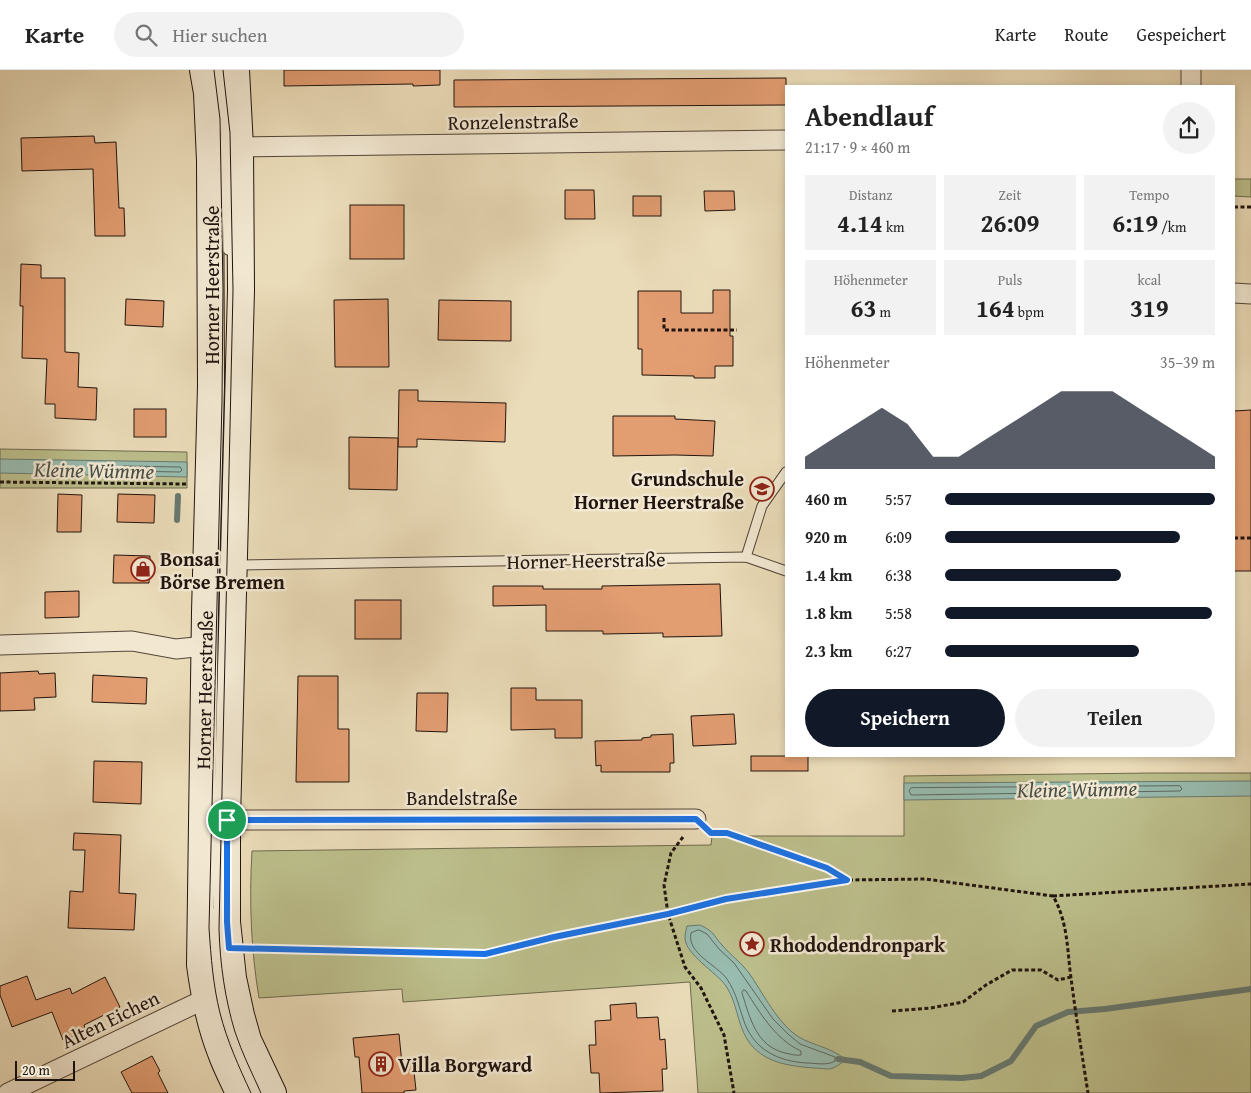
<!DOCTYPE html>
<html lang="de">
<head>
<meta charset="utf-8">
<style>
  :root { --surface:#fff; --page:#f2f2f2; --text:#222; --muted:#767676; --line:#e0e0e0; --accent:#111827 }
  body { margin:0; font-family:"Gentium Book Plus",serif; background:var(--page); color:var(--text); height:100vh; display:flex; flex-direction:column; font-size:19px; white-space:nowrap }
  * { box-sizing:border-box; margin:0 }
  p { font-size:16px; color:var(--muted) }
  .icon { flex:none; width:28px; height:28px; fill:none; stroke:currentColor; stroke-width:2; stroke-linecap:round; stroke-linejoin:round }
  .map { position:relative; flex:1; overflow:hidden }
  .details { position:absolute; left:785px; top:15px; width:450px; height:672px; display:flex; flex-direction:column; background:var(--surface); border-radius:0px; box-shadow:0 2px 8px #0003 }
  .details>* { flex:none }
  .scale { position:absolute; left:15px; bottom:12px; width:60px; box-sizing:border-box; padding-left:5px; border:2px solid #20140f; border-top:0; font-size:14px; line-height:18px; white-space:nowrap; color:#20140f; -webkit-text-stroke:4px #f2e8d2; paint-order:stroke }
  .pin { position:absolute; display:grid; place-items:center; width:42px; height:42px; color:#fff; margin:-21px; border:2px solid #fff; border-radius:50%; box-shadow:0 1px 5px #0007 }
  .round { display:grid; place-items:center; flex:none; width:52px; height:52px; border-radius:26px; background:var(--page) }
  .summary { display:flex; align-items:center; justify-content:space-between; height:85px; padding:0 20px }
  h1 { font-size:28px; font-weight:700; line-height:38px }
  .figures { display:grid; grid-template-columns:repeat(3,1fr); gap:8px; height:85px; padding:5px 20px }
  .figures div { display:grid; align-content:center; border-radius:0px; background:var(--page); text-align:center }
  .figures b { font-size:25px; font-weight:700 }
  .figures small { font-size:14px; font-weight:400 }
  .figures p { font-size:14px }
  .chart { height:140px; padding:10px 20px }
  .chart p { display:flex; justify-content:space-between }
  .chart svg { width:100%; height:90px; margin-top:5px; fill:var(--accent); opacity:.7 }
  .button { display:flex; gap:10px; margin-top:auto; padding:10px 20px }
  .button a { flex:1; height:58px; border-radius:30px; background:var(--accent); color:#fff; font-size:20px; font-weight:700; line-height:58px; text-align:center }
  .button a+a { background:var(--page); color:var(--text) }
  ul { padding:0 20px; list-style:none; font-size:16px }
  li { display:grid; grid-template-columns:80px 60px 1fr; align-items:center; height:38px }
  li i { height:12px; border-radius:6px; background:var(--accent) }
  header { display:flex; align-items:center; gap:30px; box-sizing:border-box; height:70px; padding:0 25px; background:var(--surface); border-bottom:1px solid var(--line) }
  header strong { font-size:24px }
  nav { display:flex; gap:28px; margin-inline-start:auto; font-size:18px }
  .search { width:350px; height:45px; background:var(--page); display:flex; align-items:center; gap:12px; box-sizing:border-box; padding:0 18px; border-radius:28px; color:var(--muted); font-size:19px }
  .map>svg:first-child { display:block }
  .green { fill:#bcbf8c; stroke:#6e6a4e }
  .water { fill:#98bcb0; stroke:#687970 }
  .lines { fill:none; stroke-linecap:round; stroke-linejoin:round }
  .shore { stroke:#5c6860; stroke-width:1 }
  .stream { stroke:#687970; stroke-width:6 }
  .building { fill:#e29d71; stroke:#20140f }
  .lane-casing { stroke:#53463a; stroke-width:11 }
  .street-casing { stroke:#53463a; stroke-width:21 }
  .secondary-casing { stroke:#20140f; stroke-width:28 }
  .path { stroke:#20140f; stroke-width:3; stroke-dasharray:4 2.5; stroke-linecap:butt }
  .lane { stroke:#f2e8d2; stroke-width:9 }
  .street { stroke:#f2e8d2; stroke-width:19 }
  .secondary { stroke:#f2e8d2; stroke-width:26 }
  .tram { stroke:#20140f; stroke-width:1 }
  .route-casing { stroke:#fff; stroke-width:10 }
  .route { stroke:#1a73e8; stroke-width:6 }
  .labels { text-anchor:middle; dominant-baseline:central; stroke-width:5; stroke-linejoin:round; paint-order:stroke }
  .street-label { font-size:20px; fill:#20140f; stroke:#f2e8d2 }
  .poi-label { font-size:20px; font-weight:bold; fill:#20140f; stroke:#f2e8d2; text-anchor:start }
  .water-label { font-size:21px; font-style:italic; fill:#4a4f47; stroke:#f2e8d2 }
</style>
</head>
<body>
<header>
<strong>Karte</strong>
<div class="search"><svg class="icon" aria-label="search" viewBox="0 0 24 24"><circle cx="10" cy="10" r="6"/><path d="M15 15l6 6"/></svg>Hier suchen</div>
<nav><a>Karte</a><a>Route</a><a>Gespeichert</a></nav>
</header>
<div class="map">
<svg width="1251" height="1023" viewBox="0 0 1251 1023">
  <rect width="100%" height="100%" fill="#ebdcb9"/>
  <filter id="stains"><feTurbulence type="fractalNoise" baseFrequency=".004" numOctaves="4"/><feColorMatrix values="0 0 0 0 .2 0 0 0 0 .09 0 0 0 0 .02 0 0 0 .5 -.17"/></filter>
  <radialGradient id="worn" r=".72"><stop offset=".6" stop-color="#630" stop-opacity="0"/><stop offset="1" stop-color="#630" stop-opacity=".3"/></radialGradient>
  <g class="green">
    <path d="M1234,109H1251V127L1234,126Z"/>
    <path d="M0,379L187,382V418H0Z"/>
    <path d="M1152,703H1251V1023H698L690,912L403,932L402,919L259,928C251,880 249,831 252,781L711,775L712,766H904V706Z"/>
  </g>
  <g class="water">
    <path d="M0,389L187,392V407L0,403Z"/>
    <path d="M1251,711V726L904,730V713Z"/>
    <path d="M700,855C715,862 712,864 722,875C730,885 741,892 749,903C763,923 773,945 792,962C808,976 829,975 846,990C842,992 838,996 833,998C828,1000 820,998 814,998C789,996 762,993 747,969C737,953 737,932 726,916C716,902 685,884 685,868C685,864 686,860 687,856Z"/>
  </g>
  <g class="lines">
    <g class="shore">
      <path d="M123,396L180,397L182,400L180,402L124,401L122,399Z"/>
      <path d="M1180,716L1182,719L1180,721L911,725L909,721L911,718Z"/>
      <path d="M699,860L707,864L719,879L734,893L773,949L789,965L800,974L835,987V991C827,996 815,993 806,993C779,991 756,981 745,954C739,938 737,924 727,909C717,895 686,883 691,863Z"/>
      <path d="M744,920L746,921C760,943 776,970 801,981V985C796,986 791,984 785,983C756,976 750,948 742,923Z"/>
    </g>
    <g class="stream">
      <path d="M177,450L178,426"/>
      <path d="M838,989L860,992L891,1006L962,1008L981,1006L1011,991L1036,956L1068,942L1105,939L1251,919"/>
    </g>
  </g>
  <g class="building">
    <path d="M284,0H440V15L413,16V14L284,16Z"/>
    <path d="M786,8V35L454,37V10Z"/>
    <path d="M94,66L95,73L116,72L119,138H124L125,166H95L93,99L22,101L21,68Z"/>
    <path d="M565,120H594L595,149H565Z"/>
    <path d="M704,121H734L735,140L705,141Z"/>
    <rect x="633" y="126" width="28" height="20"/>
    <rect x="350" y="135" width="54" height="54"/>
    <path d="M21,194L41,195V208H65V282L79,283L78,317L97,318L96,350L55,348V334H45L47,289L22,288L23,236H20Z"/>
    <path d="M713,220H730V266H733V296H715V308H694V306L642,305V279H638V221H681V243H713Z"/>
    <path d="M126,229L164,231L163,257L125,255Z"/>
    <path d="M388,229L389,297H335L334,230Z"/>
    <path d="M439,230L511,231V271L438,270Z"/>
    <path d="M399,320H418V331L506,333L505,372L417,369V377H398Z"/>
    <rect x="134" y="339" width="32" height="28"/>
    <path d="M1251,340V501H1234V341Z"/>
    <path d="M613,346H675V349L715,351L713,386L675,385L613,386Z"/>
    <path d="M349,367L398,368L397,420L349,419Z"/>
    <path d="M58,424L82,425L81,462H57Z"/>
    <path d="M118,424L155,425L154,453L117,452Z"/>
    <path d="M114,485L150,486L149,513H113Z"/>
    <path d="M720,514L722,566L663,567V563L603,564V561H546V535L493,536V516H543V519H602V516Z"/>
    <path d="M79,521V547L45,548V522Z"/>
    <rect x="355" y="530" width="46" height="39"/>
    <path d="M38,601L39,604L55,603L56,627L34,628L35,640L0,641V603Z"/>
    <path d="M93,605L147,608L146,634L92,632Z"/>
    <path d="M298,606H338V659H349V712H296Z"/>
    <path d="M511,618H536V630H582V668H555V659L511,660Z"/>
    <path d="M417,623H448L447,662L416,661Z"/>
    <path d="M734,644L736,674L693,676L691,646Z"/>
    <path d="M673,664L674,693H670V702H601V695L596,696L595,671L642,670V668L651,667V665Z"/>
    <rect x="751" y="686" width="57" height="15"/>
    <path d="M94,691L142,692L141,734L93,732Z"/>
    <path d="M74,763L121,765L119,823L136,824L134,860L68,858L70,821L83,822L85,780H73Z"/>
    <path d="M27,906L36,930L70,918L72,924L105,907L120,937L84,955L86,962L63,970L52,942L12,957L0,925V916Z"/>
    <path d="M636,933L637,948L658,947L660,970L665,969L667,999H662L663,1021L600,1023L599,1003H591L589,975H596L595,951L611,950L610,935Z"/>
    <path d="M399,964L402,994L413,993L416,1020L404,1021V1023H362L359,987H355L353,968Z"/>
    <path d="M152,986L160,1001L158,1003L168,1023H132L121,1002Z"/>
  </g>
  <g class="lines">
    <g class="lane-casing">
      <g id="lane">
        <path d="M219,0L226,64L228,180"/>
        <path d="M746,487L762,436L786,402"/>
        <path d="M237,495L746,487L786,501"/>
        <path d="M214,843C214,912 227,960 256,1023"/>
      </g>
    </g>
    <g class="street-casing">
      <g id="street">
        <path d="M1191,16V0"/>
        <path d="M240,77L786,70"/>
        <path d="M1234,223L1251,224"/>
        <path d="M0,575L132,571L176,579L205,576"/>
        <path d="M227,750L696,749"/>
        <path d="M8,1023L205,929"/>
      </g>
    </g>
    <g class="secondary-casing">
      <g id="secondary">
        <path d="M203,0L207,23L210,91L211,316L205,542L200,895C204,925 210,955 221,983C226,997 233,1010 239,1023"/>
        <path d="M236,0L240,77L241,220L227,750V852L233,908L241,945L248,970L273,1023"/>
      </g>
    </g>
    <g class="path">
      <path d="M1234,137H1251"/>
      <path d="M664,248V260H737"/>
      <path d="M0,412L187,414"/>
      <path d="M1234,468H1251"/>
      <path d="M710,762L727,763L827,798L846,810"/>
      <path d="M683,767L671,783L664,815L668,844L685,897L701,918L724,965L734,1023"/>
      <path d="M1053,826L1251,814"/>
      <path d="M252,878L485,883L554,867L668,844L726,829L847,810L925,809L1053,826C1068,852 1067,879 1071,908C1076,946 1082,985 1088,1023"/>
      <path d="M892,941L931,938L963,932L986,915L1012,900H1041L1058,910L1071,907"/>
    </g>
    <use href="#lane" class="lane"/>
    <use href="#street" class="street"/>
    <use href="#secondary" class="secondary"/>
    <g class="tram">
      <path d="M214,0L220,49L223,219L222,331L209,858C211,887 213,915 220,943C227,971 239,997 251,1023"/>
      <path d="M223,0L230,63L233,220L219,859C220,894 225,929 235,962C242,983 252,1003 261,1023"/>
    </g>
  </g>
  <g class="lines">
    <g class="route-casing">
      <path id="route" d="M696,749L711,763H727L827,798L847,810L726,829L668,844L554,867L485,884L229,878L227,852V750Z"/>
    </g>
    <use href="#route" class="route"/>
  </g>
  <defs>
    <g id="school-ring" transform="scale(1.25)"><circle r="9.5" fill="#f2e8d2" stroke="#8f2418" stroke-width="1.5"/><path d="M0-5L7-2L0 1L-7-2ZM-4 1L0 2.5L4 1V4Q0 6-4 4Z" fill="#8f2418"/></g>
    <g id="shop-ring" transform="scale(1.25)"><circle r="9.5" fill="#f2e8d2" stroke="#8f2418" stroke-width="1.5"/><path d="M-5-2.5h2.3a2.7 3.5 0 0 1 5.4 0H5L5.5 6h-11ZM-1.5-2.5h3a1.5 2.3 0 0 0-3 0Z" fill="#8f2418"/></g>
    <g id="sight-ring" transform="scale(1.25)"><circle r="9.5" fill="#f2e8d2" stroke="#8f2418" stroke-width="1.5"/><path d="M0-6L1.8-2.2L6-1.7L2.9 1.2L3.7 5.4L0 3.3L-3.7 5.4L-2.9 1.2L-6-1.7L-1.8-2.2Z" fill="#8f2418"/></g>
    <g id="building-ring" transform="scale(1.25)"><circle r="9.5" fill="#f2e8d2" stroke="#8f2418" stroke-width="1.5"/><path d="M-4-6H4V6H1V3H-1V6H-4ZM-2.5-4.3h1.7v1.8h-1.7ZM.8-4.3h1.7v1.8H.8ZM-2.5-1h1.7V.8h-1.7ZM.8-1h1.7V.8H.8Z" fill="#8f2418"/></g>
  </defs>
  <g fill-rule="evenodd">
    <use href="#school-ring" x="762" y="419"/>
    <use href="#shop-ring" x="143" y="499"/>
    <use href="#sight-ring" x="752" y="874"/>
    <use href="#building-ring" x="381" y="994"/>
  </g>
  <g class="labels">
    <g class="street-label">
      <text transform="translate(513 51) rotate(-1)">Ronzelenstraße</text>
      <text transform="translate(211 215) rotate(-90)">Horner Heerstraße</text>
      <text transform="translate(586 490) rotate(-1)">Horner Heerstraße</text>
      <text transform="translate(204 620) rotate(-89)">Horner Heerstraße</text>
      <text x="462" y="727">Bandelstraße</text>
      <text transform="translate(110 949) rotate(-26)">Alten Eichen</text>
    </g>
    <g class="poi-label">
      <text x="744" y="408" text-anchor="end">Grundschule<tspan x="744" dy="23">Horner Heerstraße</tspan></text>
      <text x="160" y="488">Bonsai<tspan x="160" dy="23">Börse Bremen</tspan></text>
      <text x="770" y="874">Rhododendronpark</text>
      <text x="398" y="994">Villa Borgward</text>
    </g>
    <g class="water-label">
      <text transform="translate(94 400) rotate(1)">Kleine Wümme</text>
      <text transform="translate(1077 719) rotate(-1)">Kleine Wümme</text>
    </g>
  </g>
  <rect width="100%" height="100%" filter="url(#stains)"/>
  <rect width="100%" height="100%" fill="url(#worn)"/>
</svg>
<div class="scale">20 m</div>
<div class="pin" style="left:227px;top:750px;background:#1e9e55"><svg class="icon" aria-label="arrive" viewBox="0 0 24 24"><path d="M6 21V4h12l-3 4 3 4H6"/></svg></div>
<section class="details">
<div class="summary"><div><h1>Abendlauf</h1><p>21:17 · 9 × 460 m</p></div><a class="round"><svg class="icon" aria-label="share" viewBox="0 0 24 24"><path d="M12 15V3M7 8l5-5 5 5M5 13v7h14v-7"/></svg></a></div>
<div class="figures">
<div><p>Distanz</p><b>4.14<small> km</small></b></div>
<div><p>Zeit</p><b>26:09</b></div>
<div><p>Tempo</p><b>6:19<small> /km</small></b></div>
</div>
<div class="figures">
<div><p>Höhenmeter</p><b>63<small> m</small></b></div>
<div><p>Puls</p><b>164<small> bpm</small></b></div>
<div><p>kcal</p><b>319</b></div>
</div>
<div class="chart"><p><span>Höhenmeter</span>35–39 m</p>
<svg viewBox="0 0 160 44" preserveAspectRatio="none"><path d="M0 44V38L10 30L20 22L30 14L40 22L50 38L60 38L70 30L80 22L90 14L100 6L110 6L120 6L130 14L140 22L150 30L160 38V44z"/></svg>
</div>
<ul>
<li><b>460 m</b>5:57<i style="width:100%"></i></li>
<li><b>920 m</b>6:09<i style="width:87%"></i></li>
<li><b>1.4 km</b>6:38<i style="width:65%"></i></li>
<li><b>1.8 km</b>5:58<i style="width:99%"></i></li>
<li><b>2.3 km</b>6:27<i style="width:72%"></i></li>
</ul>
<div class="button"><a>Speichern</a><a>Teilen</a></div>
</section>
</div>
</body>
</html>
